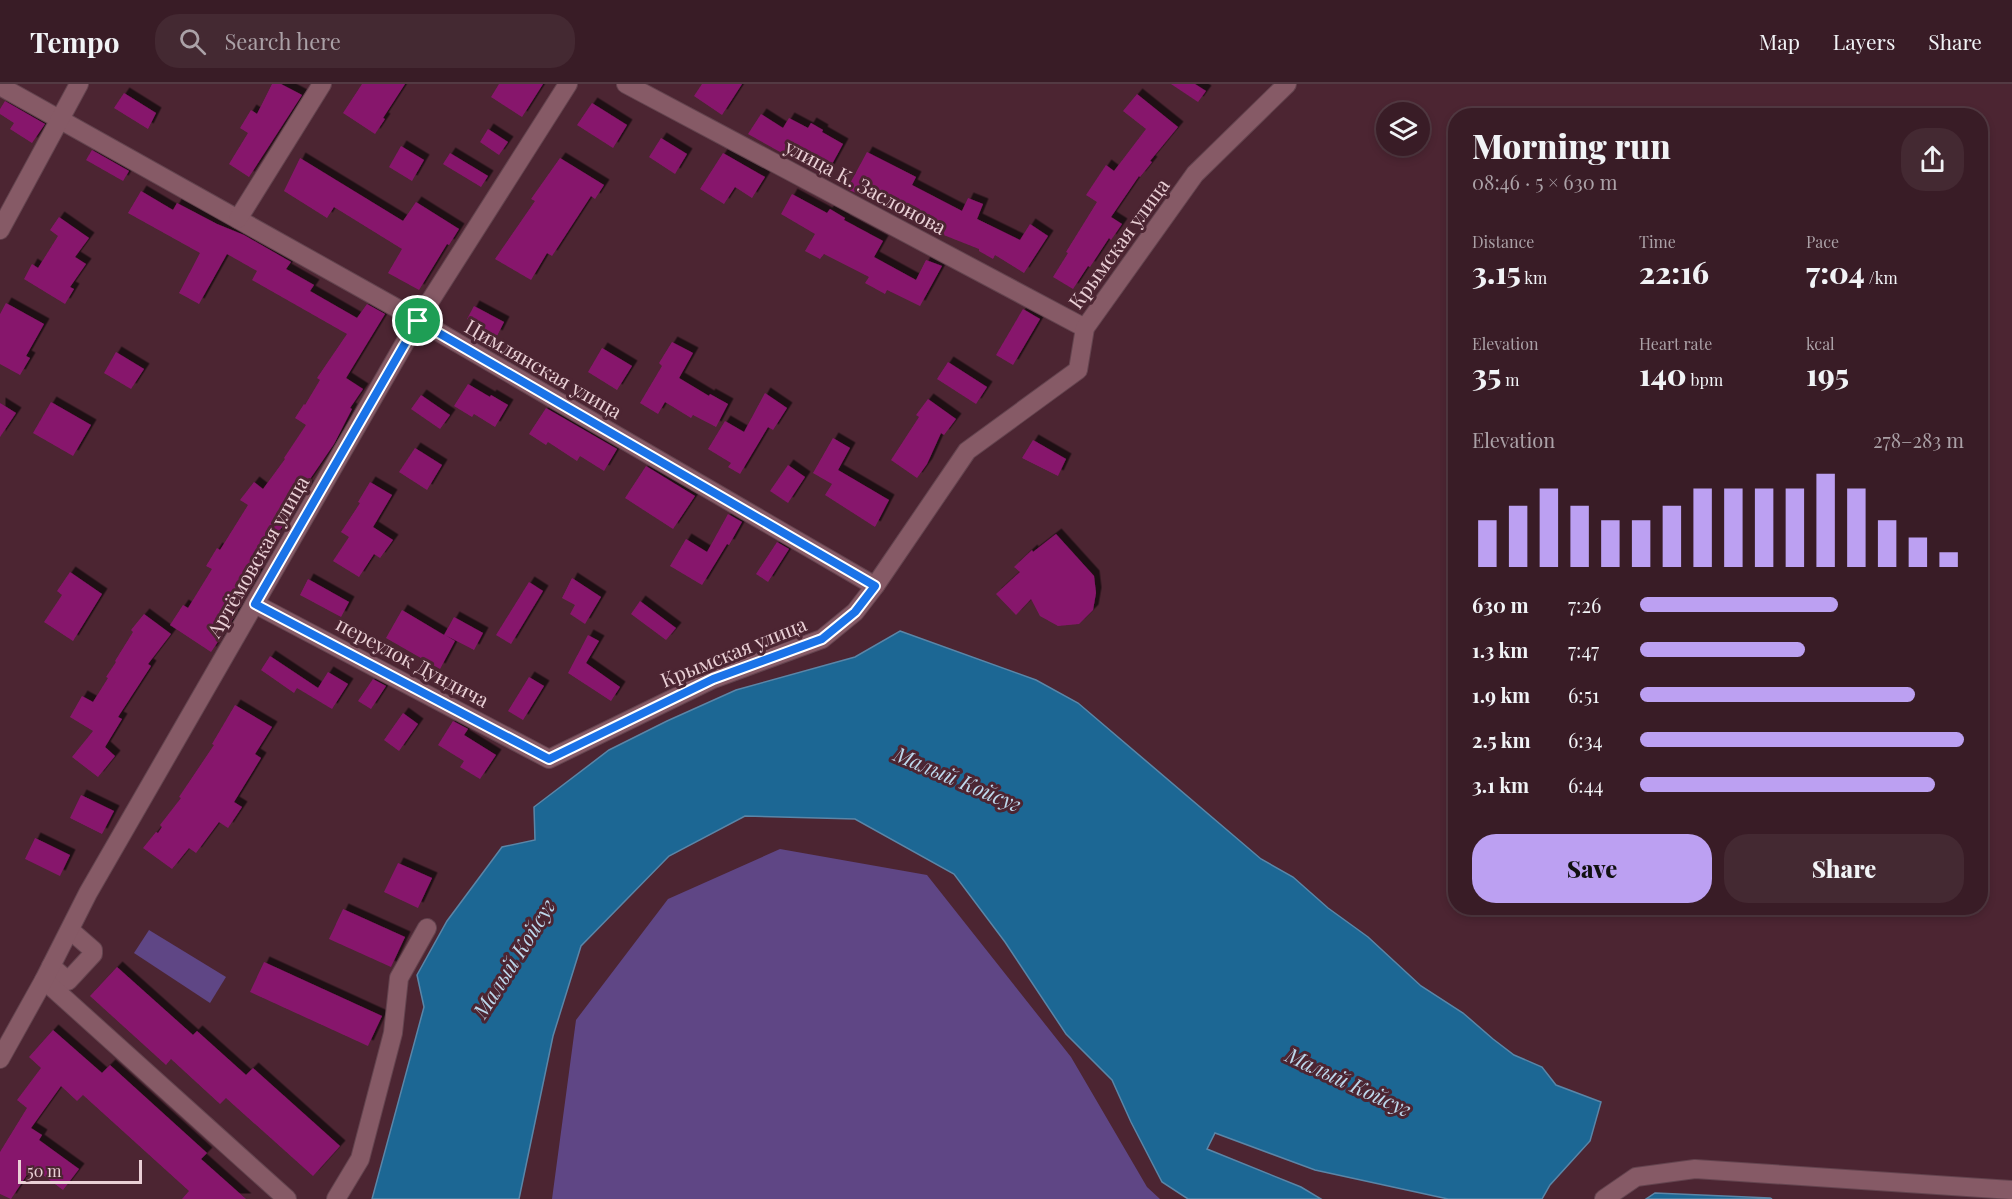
<!DOCTYPE html>
<html lang="en">
<head>
<meta charset="utf-8">
<style>
  :root { --surface:#391c26; --page:#442932; --text:#f1f3f6; --muted:#aba1a7; --line:#533a43; --accent:#bca0f2 }
  body { margin:0; font-family:"Playfair Display",serif; background:var(--page); color:var(--text); height:100vh; display:flex; flex-direction:column; font-size:22px; white-space:nowrap }
  * { box-sizing:border-box; margin:0 }
  p { font-size:20px; color:var(--muted) }
  .icon { flex:none; width:33px; height:33px; fill:none; stroke:currentColor; stroke-width:2; stroke-linecap:round; stroke-linejoin:round }
  .map { position:relative; flex:1; overflow:hidden }
  .side { position:absolute; left:1448px; top:24px; width:540px; height:807px; display:flex; flex-direction:column; background:var(--surface); border-radius:24px; box-shadow:0 3px 9px #0003,0 0 0 2px var(--line) }
  .side>* { flex:none }
  .fabs { position:absolute; left:1376px; top:18px; display:grid; gap:12px }
  .fabs a { display:grid; place-items:center; width:54px; height:54px; border-radius:50%; background:var(--surface); box-shadow:0 3px 9px #0003,0 0 0 2px var(--line); font-size:30px }
  .scale { position:absolute; left:18px; bottom:15px; width:124px; box-sizing:border-box; padding-left:6px; border:3px solid #ead0d6; border-top:0; font-size:16px; line-height:21px; white-space:nowrap; color:#ead0d6; -webkit-text-stroke:4px #4c2532; paint-order:stroke }
  .pin { position:absolute; display:grid; place-items:center; width:51px; height:51px; color:#fff; margin:-26px; border:3px solid #fff; border-radius:50%; box-shadow:0 2px 6px #0007 }
  .round { display:grid; place-items:center; flex:none; width:63px; height:63px; border-radius:24px; background:var(--page) }
  .summary { display:flex; align-items:center; justify-content:space-between; height:102px; padding:0 24px }
  h1 { font-size:33px; font-weight:800; line-height:45px }
  .metrics { display:grid; grid-template-columns:repeat(3,1fr); gap:9px; height:102px; padding:6px 24px }
  .metrics div { display:grid; align-content:center }
  .metrics b { font-size:30px; font-weight:800 }
  .metrics small { font-size:16px; font-weight:400 }
  .metrics p { font-size:16px }
  .chart { height:168px; padding:12px 24px }
  .chart p { display:flex; justify-content:space-between }
  .chart svg { width:100%; height:108px; margin-top:6px; stroke:var(--accent); stroke-width:6 }
  .button { display:flex; gap:12px; margin-top:auto; padding:12px 24px }
  .button a { flex:1; height:69px; border-radius:24px; background:var(--accent); color:#111; font-size:24px; font-weight:800; line-height:69px; text-align:center }
  .button a+a { background:var(--page); color:var(--text) }
  ul { padding:0 24px; list-style:none; font-size:20px }
  li { display:grid; grid-template-columns:96px 72px 1fr; align-items:center; height:45px }
  li i { height:15px; border-radius:8px; background:var(--accent) }
  header { display:flex; align-items:center; gap:36px; box-sizing:border-box; height:84px; padding:0 30px; background:var(--surface); border-bottom:2px solid var(--line) }
  header strong { font-size:28px }
  nav { display:flex; gap:33px; margin-inline-start:auto; font-size:21px }
  .search { width:420px; height:54px; background:var(--page); display:flex; align-items:center; gap:15px; box-sizing:border-box; padding:0 21px; border-radius:24px; color:var(--muted); font-size:22px }
  .map>svg:first-child { display:block }
  .green { fill:#5f4685 }
  .water { fill:#1c6794; stroke:#5a86a8; stroke-width:1.5 }
  .building { fill:#87176c; filter:url(#shadow) }
  .lines { fill:none; stroke-linecap:round; stroke-linejoin:round }
  .minor-casing { stroke:#64444f; stroke-width:20 }
  .minor { stroke:#865a66; stroke-width:18 }
  .route-casing { stroke:#fff; stroke-width:12 }
  .route { stroke:#1a73e8; stroke-width:8 }
  .labels { text-anchor:middle; dominant-baseline:central; stroke-width:6; stroke-linejoin:round; paint-order:stroke }
  .street-label { font-size:20px; fill:#ead0d6; stroke:#4c2532 }
  .water-label { font-size:21px; font-style:italic; fill:#bdd8ec; stroke:#4c2532 }
</style>
</head>
<body>
<header>
<strong>Tempo</strong>
<div class="search"><svg class="icon" aria-label="search" viewBox="0 0 24 24"><circle cx="10" cy="10" r="6"/><path d="M15 15l6 6"/></svg>Search here</div>
<nav><a>Map</a><a>Layers</a><a>Share</a></nav>
</header>
<div class="map">
<svg width="2012" height="1115" viewBox="0 0 2012 1115">
  <defs>
    <filter id="shadow"><feDropShadow dx="5.5" dy="-5.5" stdDeviation="0" flood-color="#0009"/></filter>
  </defs>
  <rect width="100%" height="100%" fill="#4c2532"/>
  <g class="green">
    <path d="M780,765L927,791L1071,973L1147,1103L1160,1115H552L576,936L668,815Z"/>
    <path d="M149,846L226,893L210,919L134,869Z"/>
  </g>
  <g class="water">
    <path d="M900,547L1036,596L1078,619L1261,775L1293,793L1328,824L1368,853L1421,902L1463,929L1493,955L1514,971L1542,983L1556,1001L1601,1018L1590,1057L1550,1101L1542,1115H1448L1315,1086L1215,1049L1207,1065L1301,1103L1321,1115H1188L1162,1098L1131,1038L1112,996L1066,950L1005,858L954,790L855,735L745,732L669,772L581,862L553,952L519,1115H372L424,923L417,891L447,837L502,763L535,756L534,723L609,666L667,637L736,606L855,573Z"/>
    <path d="M1655,1109L1770,1114L1772,1115H1646Z"/>
  </g>
  <g class="building">
    <path d="M272,0H281L302,11L249,93L229,80L248,49L240,44L251,26L257,30Z"/>
    <path d="M362,0H405L383,34L385,35L375,50L343,29Z"/>
    <path d="M499,0H543L522,33L491,13Z"/>
    <path d="M702,0H742L722,31L694,12Z"/>
    <path d="M1171,0H1195L1206,7L1198,18Z"/>
    <path d="M124,9L156,29L148,45L114,24Z"/>
    <path d="M1137,10L1178,43L1150,77L1152,78L1140,93L1139,92L1111,133L1122,140L1111,156L1109,154L1090,183L1088,182L1073,205L1053,193L1068,169L1066,168L1097,118L1086,111L1106,81L1114,87L1146,45L1123,27Z"/>
    <path d="M5,17L45,40L32,59L10,45L14,39L0,30V25Z"/>
    <path d="M592,19L627,41L613,64L577,41Z"/>
    <path d="M761,30L783,44L789,34L808,44L811,39L823,46L822,48L843,60L825,93L748,50Z"/>
    <path d="M488,45L508,58L499,71L480,58Z"/>
    <path d="M661,54L687,70L675,90L649,73Z"/>
    <path d="M401,62L424,76L412,97L389,83Z"/>
    <path d="M92,66L129,87L123,97L86,76Z"/>
    <path d="M867,68L916,93L912,101L962,127L968,114L983,120L977,135L1020,156L1030,140L1048,152L1024,189L995,171L993,175L979,167V165L931,146L916,139L917,136L847,105Z"/>
    <path d="M450,69L488,92L481,103L443,80Z"/>
    <path d="M723,69L765,93L752,114L735,103L724,120L700,105Z"/>
    <path d="M300,74L403,137L416,118L459,145L449,161L447,160L419,206L388,189L402,165L334,123L327,134L284,107Z"/>
    <path d="M560,74L604,101L595,115L591,112L552,172L547,169L531,196L495,175L535,117L531,115Z"/>
    <path d="M141,107L173,126L177,119L217,140L244,151L291,178L286,185L314,201L310,207L357,234L367,220L385,230L346,294L363,305L350,324L352,325L334,360L306,401L309,403L292,428L293,429L273,455L275,457L256,489L258,490L237,524L238,525L230,540L211,568L170,541L183,521L188,524L212,485L206,482L217,464L220,466L248,421L240,416L254,398L263,405L285,375L284,374L306,341L295,334L304,320L305,321L320,296L317,294L347,250L252,196L257,187L227,170L199,220L179,209L200,169L128,129Z"/>
    <path d="M792,110L827,129L830,125L845,134L844,136L883,157L874,173L916,196L926,176L942,182L920,222L887,206L885,210L865,199L869,193L824,170L820,175L805,167L815,150L781,130Z"/>
    <path d="M59,133L89,154L75,173L86,180L70,203L74,205L65,220L24,195L32,180L38,184L58,152L50,146Z"/>
    <path d="M6,219L44,240L26,272L30,274L20,291L0,280V230Z"/>
    <path d="M474,222L504,238L497,252L467,235Z"/>
    <path d="M1023,225L1040,235L1013,281L996,271Z"/>
    <path d="M672,258L693,269L679,294L709,312L710,310L728,320L716,343L693,331L691,334L665,318L658,330L640,319L662,282L659,279Z"/>
    <path d="M602,264L632,282L617,306L588,288Z"/>
    <path d="M116,268L144,285L131,305L104,289Z"/>
    <path d="M948,278L987,303L976,320L937,295Z"/>
    <path d="M468,300L490,313L491,311L508,321L495,343L474,330L472,333L454,322Z"/>
    <path d="M765,309L787,324L773,346L768,343L740,390L728,383L731,379L708,365L725,337L744,348Z"/>
    <path d="M421,311L450,331L440,345L411,325Z"/>
    <path d="M928,315L956,335L944,351L941,349L927,380L917,394L891,376L919,333L916,331Z"/>
    <path d="M51,318L91,341L73,372L33,349Z"/>
    <path d="M0,319L16,329L0,353Z"/>
    <path d="M546,324L617,365L604,387L580,372L577,377L548,358L546,361L529,350Z"/>
    <path d="M833,354L850,364L838,386L889,416L875,443L825,411L832,400L813,389Z"/>
    <path d="M1033,356L1066,375L1058,392L1022,374Z"/>
    <path d="M415,364L442,381L427,406L399,388Z"/>
    <path d="M788,381L805,393L788,419L770,407Z"/>
    <path d="M646,382L695,412L673,445L625,414Z"/>
    <path d="M370,398L392,411L373,443L393,456L380,474L374,470L359,493L333,477L349,453L341,448L360,419L358,418Z"/>
    <path d="M728,430L742,438L729,461L727,460L702,501L670,482L686,455L707,468Z"/>
    <path d="M1056,450L1094,492L1096,509L1093,526L1079,540L1058,542L1040,532L1031,515L1016,531L996,510L1020,488L1014,483L1032,466L1033,468Z"/>
    <path d="M777,458L789,465L768,498L756,490Z"/>
    <path d="M70,488L102,510L73,557L44,538L62,511L57,507Z"/>
    <path d="M572,494L601,513L585,540L570,530L575,521L562,514Z"/>
    <path d="M308,495L349,518L341,533L300,511Z"/>
    <path d="M529,498L543,507L511,560L496,551Z"/>
    <path d="M640,517L676,544L666,556L631,530Z"/>
    <path d="M402,526L444,551L454,533L483,549L474,566L445,551L455,557L440,585L386,554Z"/>
    <path d="M144,530L171,550L148,580L151,582L118,633L122,635L105,663L115,672L98,693L72,673L93,647L70,633L82,612L93,618L108,594L106,593L116,578L115,577L133,548L131,546Z"/>
    <path d="M588,551L599,557L586,579L620,603L611,617L568,589Z"/>
    <path d="M270,572L318,604L328,588L348,600L332,625L297,604L294,609L261,586Z"/>
    <path d="M529,593L544,602L523,636L508,627Z"/>
    <path d="M373,595L386,602L371,625L358,617Z"/>
    <path d="M235,621L272,643L255,670L261,674L234,718L242,723L228,744L219,738L196,769L189,764L172,785L143,764L156,748L158,749L162,743L160,741L181,714L179,713L214,661L212,660Z"/>
    <path d="M403,629L418,640L399,667L384,656Z"/>
    <path d="M453,637L468,645L464,651L496,671L480,695L460,683L464,677L438,661Z"/>
    <path d="M81,711L114,727L102,750L70,734Z"/>
    <path d="M35,754L70,771L60,792L25,775Z"/>
    <path d="M398,779L432,794L418,824L384,808Z"/>
    <path d="M343,825L405,853L391,883L329,855Z"/>
    <path d="M264,878L382,932L368,962L250,908Z"/>
    <path d="M117,883L193,951L197,947L246,991L253,984L340,1062L313,1092L226,1014L220,1020L171,975L166,981L90,912Z"/>
    <path d="M53,946L102,989L110,981L207,1069L201,1075L246,1115H182L189,1107L83,1011L77,1017L61,1002L31,1044L42,1051L39,1056L79,1085L63,1106L32,1083L11,1115L0,1110V1068L27,1024L17,1016L41,984L29,973Z"/>
  </g>
  <g class="lines">
    <g class="minor-casing">
      <g id="minor">
        <path d="M626,0L1085,244"/>
        <path d="M0,2L418,236L875,502"/>
        <path d="M238,135L322,0"/>
        <path d="M0,146L79,0"/>
        <path d="M255,520L549,675L713,595L822,555L855,528L875,502L967,367L1078,286L1085,244L1195,90L1287,0"/>
        <path d="M51,882L68,897L93,870V866L70,846"/>
        <path d="M44,896L287,1115"/>
        <path d="M0,975L44,896L88,809L418,236L568,0"/>
        <path d="M336,1115L360,1075L393,949L399,894L427,844"/>
        <path d="M1604,1115L1636,1093L1695,1085L2012,1106"/>
      </g>
    </g>
    <use href="#minor" class="minor"/>
  </g>
  <g class="lines">
    <g class="route-casing">
      <path id="route" d="M418,237L875,502L855,528L822,555L713,595L549,675L255,520Z"/>
    </g>
    <use href="#route" class="route"/>
  </g>
  <g class="labels">
    <g class="street-label">
      <text transform="translate(866 102) rotate(28)">улица К. Заслонова</text>
      <text transform="translate(1118 159) rotate(-54)">Крымская улица</text>
      <text transform="translate(544 284) rotate(30)">Цимлянская улица</text>
      <text transform="translate(257 472) rotate(-60)">Артёмовская улица</text>
      <text transform="translate(733 567) rotate(-22)">Крымская улица</text>
      <text transform="translate(413 577) rotate(28)">переулок Дундича</text>
    </g>
    <g class="water-label">
      <text transform="translate(958 694) rotate(23)">Малый Койсуг</text>
      <text transform="translate(513 874) rotate(-58)">Малый Койсуг</text>
      <text transform="translate(1349 997) rotate(25)">Малый Койсуг</text>
    </g>
  </g>
</svg>
<div class="fabs">
<a><svg class="icon" aria-label="layers" viewBox="0 0 24 24"><path d="M12 4l9 5-9 5-9-5zM3 14l9 5 9-5"/></svg></a>
</div>
<div class="scale">50 m</div>
<div class="pin" style="left:418px;top:237px;background:#1e9e55"><svg class="icon" aria-label="arrive" viewBox="0 0 24 24"><path d="M6 21V4h12l-3 4 3 4H6"/></svg></div>
<section class="side">
<div class="summary"><div><h1>Morning run</h1><p>08:46 · 5 × 630 m</p></div><a class="round"><svg class="icon" aria-label="share" viewBox="0 0 24 24"><path d="M12 15V3M7 8l5-5 5 5M5 13v7h14v-7"/></svg></a></div>
<div class="metrics">
<div><p>Distance</p><b>3.15<small> km</small></b></div>
<div><p>Time</p><b>22:16</b></div>
<div><p>Pace</p><b>7:04<small> /km</small></b></div>
</div>
<div class="metrics">
<div><p>Elevation</p><b>35<small> m</small></b></div>
<div><p>Heart rate</p><b>140<small> bpm</small></b></div>
<div><p>kcal</p><b>195</b></div>
</div>
<div class="chart"><p><span>Elevation</span>278–283 m</p>
<svg viewBox="0 0 160 44" preserveAspectRatio="none"><path d="M5 44V25M15 44V19M25 44V12M35 44V19M45 44V25M55 44V25M65 44V19M75 44V12M85 44V12M95 44V12M105 44V12M115 44V6M125 44V12M135 44V25M145 44V32M155 44V38"/></svg>
</div>
<ul>
<li><b>630 m</b>7:26<i style="width:61%"></i></li>
<li><b>1.3 km</b>7:47<i style="width:51%"></i></li>
<li><b>1.9 km</b>6:51<i style="width:85%"></i></li>
<li><b>2.5 km</b>6:34<i style="width:100%"></i></li>
<li><b>3.1 km</b>6:44<i style="width:91%"></i></li>
</ul>
<div class="button"><a>Save</a><a>Share</a></div>
</section>
</div>
</body>
</html>
